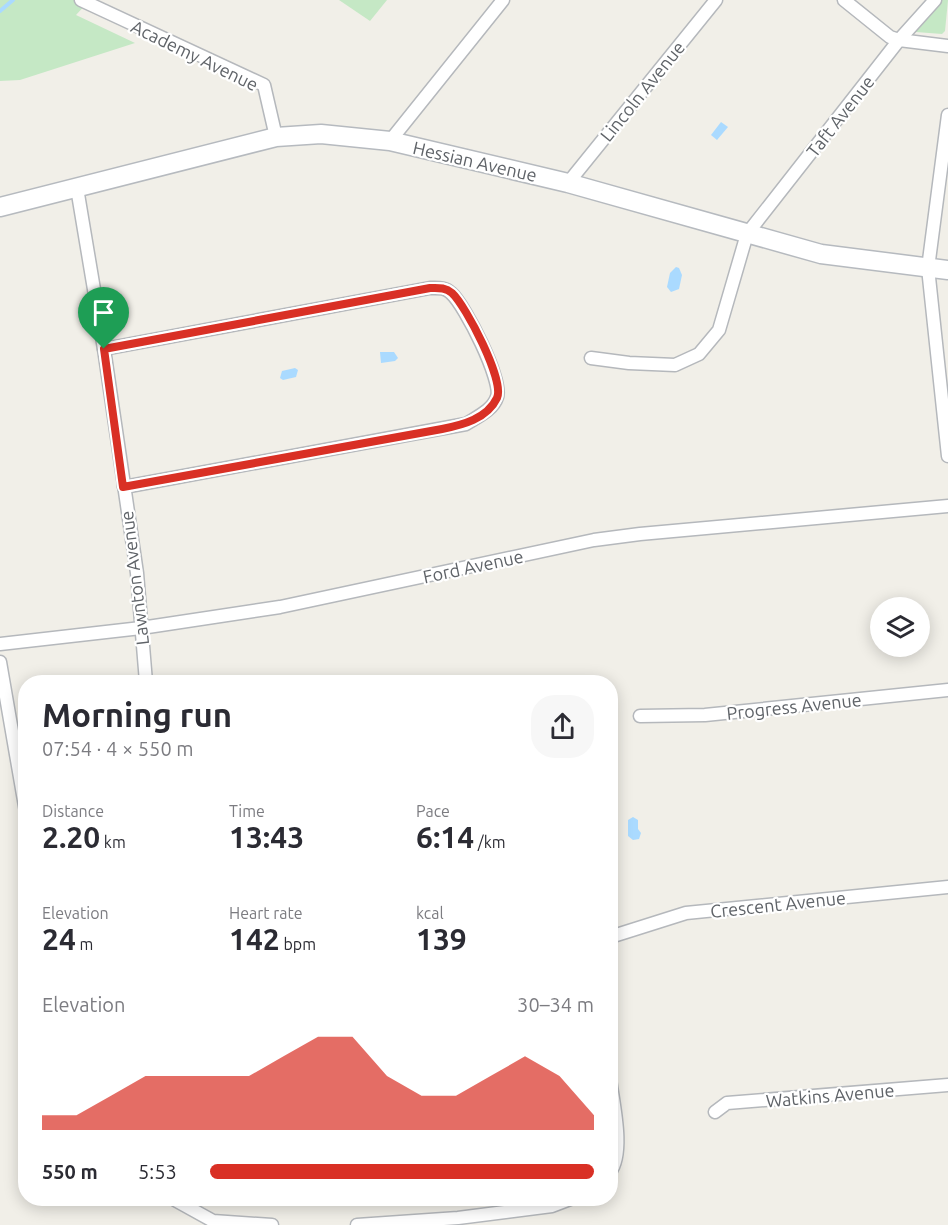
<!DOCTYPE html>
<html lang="en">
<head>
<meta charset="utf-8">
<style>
  :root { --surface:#fff; --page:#f7f7f7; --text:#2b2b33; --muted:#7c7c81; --accent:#d93025 }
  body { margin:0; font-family:Ubuntu,sans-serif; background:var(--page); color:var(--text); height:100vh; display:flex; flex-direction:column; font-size:22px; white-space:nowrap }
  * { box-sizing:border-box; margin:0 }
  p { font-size:20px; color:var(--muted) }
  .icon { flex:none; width:33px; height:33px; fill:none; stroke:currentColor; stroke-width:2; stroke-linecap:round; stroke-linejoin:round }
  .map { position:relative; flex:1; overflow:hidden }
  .side { position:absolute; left:18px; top:675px; width:600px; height:531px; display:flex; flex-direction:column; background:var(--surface); border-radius:24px; box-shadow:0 3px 15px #0003 }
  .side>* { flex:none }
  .fabs { position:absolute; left:870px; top:597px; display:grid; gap:12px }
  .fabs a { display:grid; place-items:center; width:60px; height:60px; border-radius:50%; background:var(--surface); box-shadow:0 3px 15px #0003; font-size:30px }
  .pin { position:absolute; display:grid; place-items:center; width:51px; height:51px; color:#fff; margin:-62px -26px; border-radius:50% 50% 50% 0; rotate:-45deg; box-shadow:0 0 6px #0007 }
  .pin .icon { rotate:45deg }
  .round { display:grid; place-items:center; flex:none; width:63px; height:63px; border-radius:24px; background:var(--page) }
  .summary { display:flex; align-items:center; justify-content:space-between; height:102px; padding:0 24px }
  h1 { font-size:33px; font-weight:700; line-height:45px }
  .stats { display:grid; grid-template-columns:repeat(3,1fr); gap:9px; height:102px; padding:6px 24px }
  .stats div { display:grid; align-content:center }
  .stats b { font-size:30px; font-weight:700 }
  .stats small { font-size:16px; font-weight:400 }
  .stats p { font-size:16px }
  .chart { height:168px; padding:12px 24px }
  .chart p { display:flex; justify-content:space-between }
  .chart svg { width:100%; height:108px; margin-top:6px; fill:var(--accent); opacity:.7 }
  ul { padding:0 24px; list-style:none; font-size:20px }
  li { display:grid; grid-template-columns:96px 72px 1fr; align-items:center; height:45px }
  li i { height:15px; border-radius:8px; background:var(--accent) }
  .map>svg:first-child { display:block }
  .green { fill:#c5e8c5 }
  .water { fill:#aadaff }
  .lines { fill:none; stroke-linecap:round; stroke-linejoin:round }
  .stream { stroke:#aadaff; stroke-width:4 }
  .street-casing { stroke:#b5b8bc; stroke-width:15 }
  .secondary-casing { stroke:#b6babf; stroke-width:21 }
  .street { stroke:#fff; stroke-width:12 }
  .secondary { stroke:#fff; stroke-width:18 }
  .route-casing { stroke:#fff; stroke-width:12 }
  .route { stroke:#d93025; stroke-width:8 }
  .labels { text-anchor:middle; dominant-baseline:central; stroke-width:4.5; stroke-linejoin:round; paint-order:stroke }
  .street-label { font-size:18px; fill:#5f6368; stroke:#fff }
</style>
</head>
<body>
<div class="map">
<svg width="948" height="1225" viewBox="0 0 948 1225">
  <rect width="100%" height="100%" fill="#f1efe8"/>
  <g class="green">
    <path d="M0,0H94L87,3L76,15L135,43L20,80L0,81Z"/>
    <path d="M339,0H387L370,21Z"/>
    <path d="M939,0H948L945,31L942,34L916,32L915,29Z"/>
  </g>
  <g class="water">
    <path d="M721,122L728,127L717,140L711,135Z"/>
    <path d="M676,267L679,268L682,275L679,289L671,292L667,287L670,273Z"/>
    <path d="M380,352H394L398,358L395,361L381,363Z"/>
    <path d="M295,368L298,370L296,377L283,380L280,378L282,371Z"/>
    <path d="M633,817L638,820V829L641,833L639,839L633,840L628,836V820Z"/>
  </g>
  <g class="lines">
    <path class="stream" d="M0,11L13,0"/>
    <g class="street-casing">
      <g id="street">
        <path d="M81,0L264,85L276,137"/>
        <path d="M844,0L890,37L899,40L948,46"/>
        <path d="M948,115L928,268L948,456"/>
        <path d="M390,141L503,0"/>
        <path d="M568,183L716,0"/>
        <path d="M77,188L104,349L137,573L146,682"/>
        <path d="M104,349L430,288C438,288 445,287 451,293C465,305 503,381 497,397C493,410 477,417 466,424L124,487"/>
        <path d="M591,358L629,363L675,365L699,354L719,330L747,234L899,40L935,0"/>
        <path d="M0,644L141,628L280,607L594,540L640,534L948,506"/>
        <path d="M0,662L26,812"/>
        <path d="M640,716L705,715L948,690"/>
        <path d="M610,937L686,913L948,887"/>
        <path d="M610,1079C613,1103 625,1152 610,1172"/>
        <path d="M715,1112L727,1103L948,1085"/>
        <path d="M175,1200L213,1221L272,1225"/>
        <path d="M357,1225L458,1218L552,1206L573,1198"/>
      </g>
    </g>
    <g class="secondary-casing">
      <path id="secondary" d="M0,207L276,137L321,134L390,141L568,183L821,254L948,270"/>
    </g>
    <use href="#street" class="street"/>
    <use href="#secondary" class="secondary"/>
  </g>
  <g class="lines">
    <g class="route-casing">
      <path id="route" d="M430,288C438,288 445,287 452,293C466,306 505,381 497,398C487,419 462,425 442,429L123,487L104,349Z"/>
    </g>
    <use href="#route" class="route"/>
  </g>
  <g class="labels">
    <g class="street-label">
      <text transform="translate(195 55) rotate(26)">Academy Avenue</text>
      <text transform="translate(642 91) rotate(-51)">Lincoln Avenue</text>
      <text transform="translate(840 116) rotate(-52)">Taft Avenue</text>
      <text transform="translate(475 161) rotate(13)">Hessian Avenue</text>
      <text transform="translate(473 566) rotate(-12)">Ford Avenue</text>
      <text transform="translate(134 578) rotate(-97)">Lawnton Avenue</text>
      <text transform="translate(794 706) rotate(-6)">Progress Avenue</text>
      <text transform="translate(778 904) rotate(-6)">Crescent Avenue</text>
      <text transform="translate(830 1095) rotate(-5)">Watkins Avenue</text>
    </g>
  </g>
</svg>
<div class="fabs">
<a><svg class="icon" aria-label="layers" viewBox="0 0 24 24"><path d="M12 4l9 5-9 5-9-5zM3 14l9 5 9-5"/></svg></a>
</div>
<div class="pin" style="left:104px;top:349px;background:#1e9e55"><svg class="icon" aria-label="arrive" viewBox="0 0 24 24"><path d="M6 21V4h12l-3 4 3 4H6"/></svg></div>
<section class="side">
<div class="summary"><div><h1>Morning run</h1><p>07:54 · 4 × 550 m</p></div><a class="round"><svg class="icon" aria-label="share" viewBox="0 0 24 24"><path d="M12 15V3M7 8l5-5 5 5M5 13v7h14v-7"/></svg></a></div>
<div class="stats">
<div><p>Distance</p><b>2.20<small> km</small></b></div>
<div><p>Time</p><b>13:43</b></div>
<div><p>Pace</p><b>6:14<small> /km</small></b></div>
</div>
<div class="stats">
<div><p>Elevation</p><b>24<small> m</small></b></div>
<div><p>Heart rate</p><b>142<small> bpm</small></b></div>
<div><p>kcal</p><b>139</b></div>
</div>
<div class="chart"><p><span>Elevation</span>30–34 m</p>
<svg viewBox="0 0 160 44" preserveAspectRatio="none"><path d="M0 44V38L10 38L20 30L30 22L40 22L50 22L60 22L70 14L80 6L90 6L100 22L110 30L120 30L130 22L140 14L150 22L160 38V44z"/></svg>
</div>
<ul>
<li><b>550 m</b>5:53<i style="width:100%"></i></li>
</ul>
</section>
</div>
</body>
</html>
